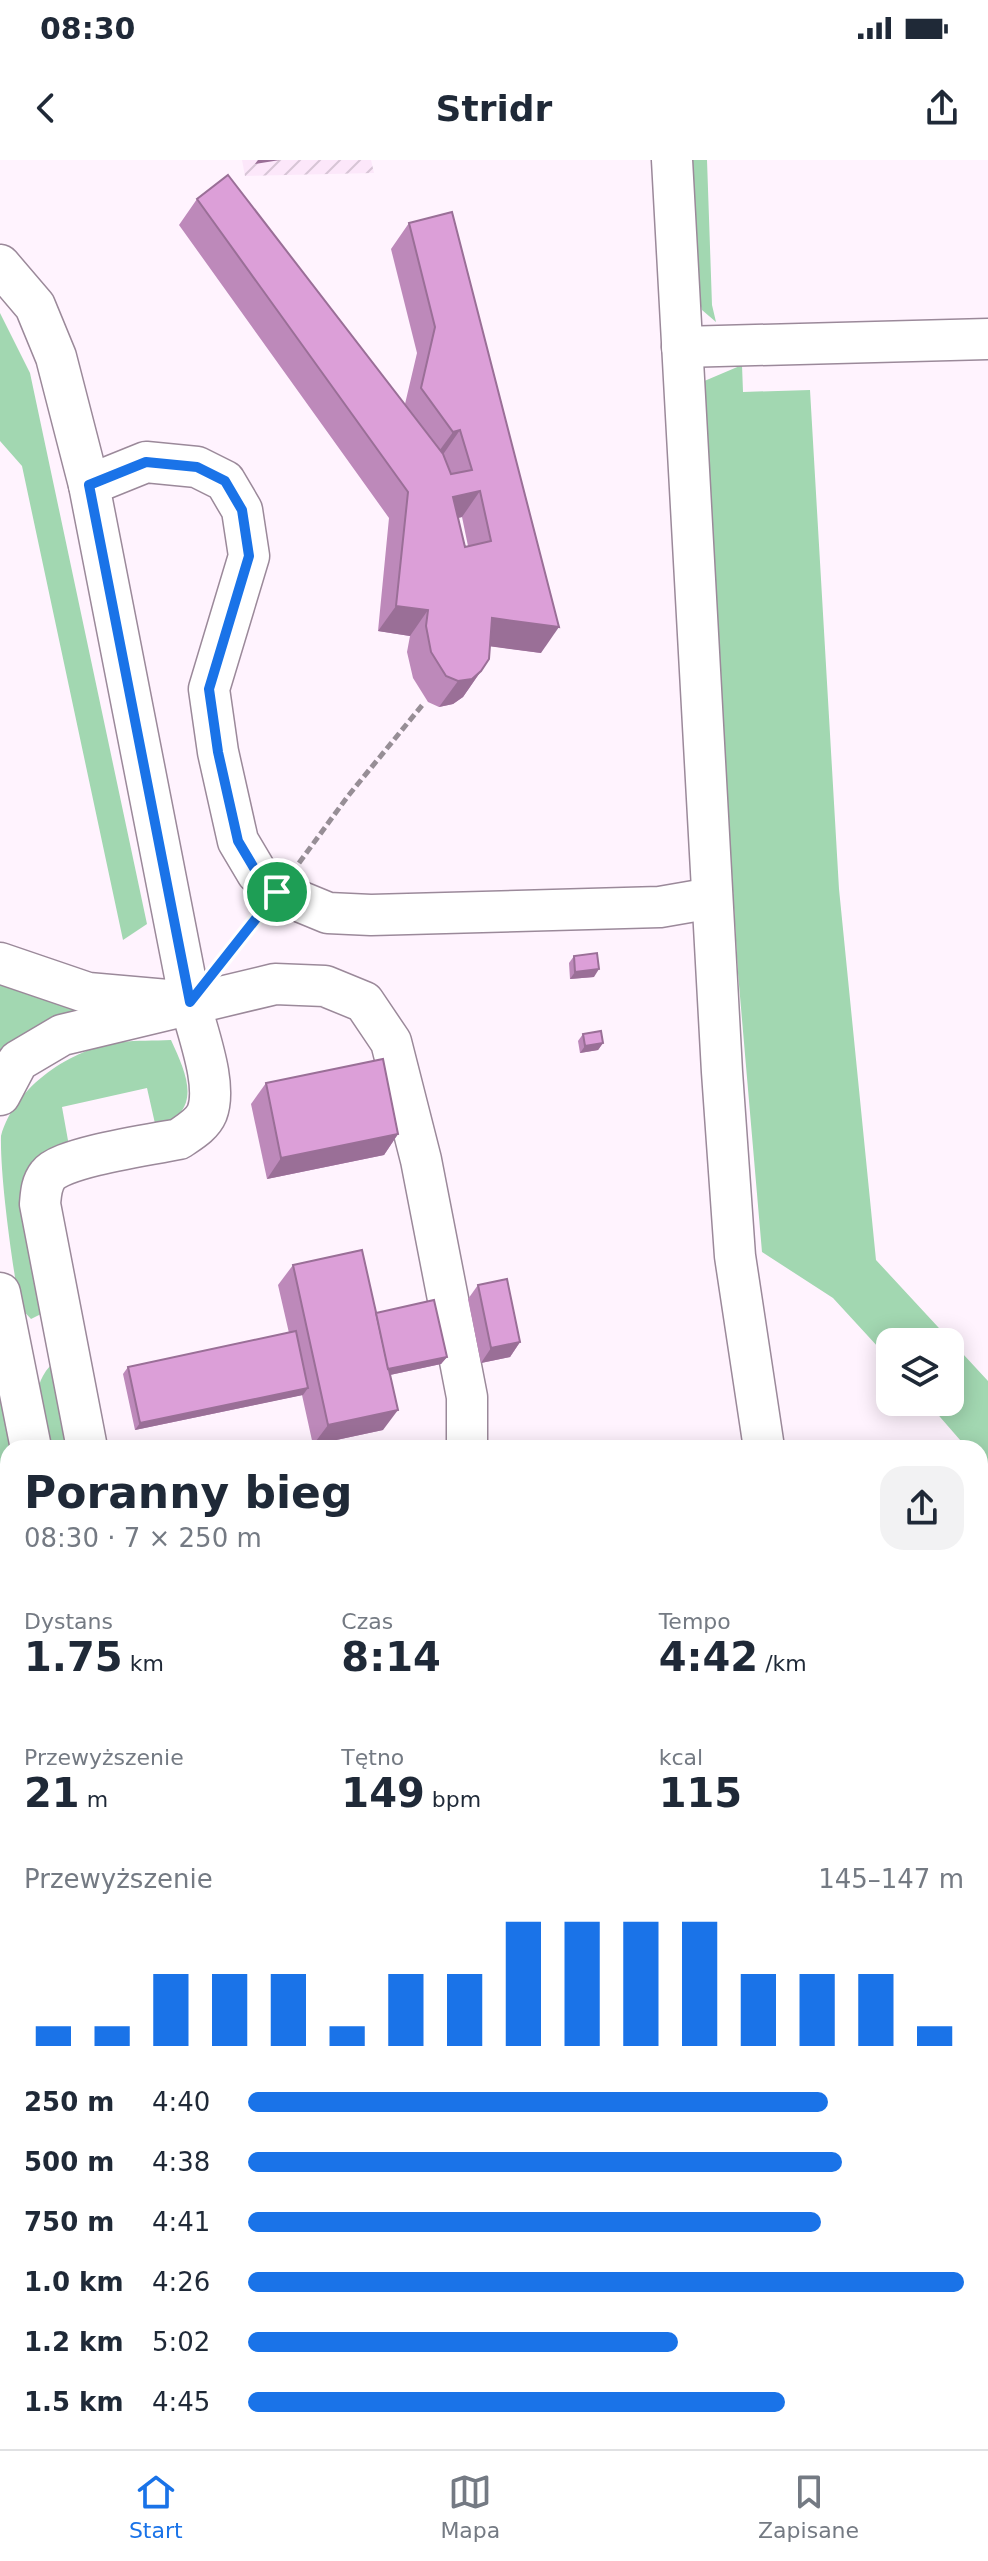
<!DOCTYPE html>
<html lang="pl">
<head>
<meta charset="utf-8">
<style>
  :root { --surface:#fff; --page:#f2f2f3; --text:#1f2937; --muted:#747a83; --line:#e0e1e3; --accent:#1a73e8 }
  body { margin:0; font-family:"DejaVu Sans",sans-serif; background:var(--page); color:var(--text); height:100vh; display:flex; flex-direction:column; font-size:30px; white-space:nowrap }
  * { box-sizing:border-box; margin:0 }
  p { font-size:26px; color:var(--muted) }
  .icon { flex:none; width:44px; height:44px; fill:none; stroke:currentColor; stroke-width:2; stroke-linecap:round; stroke-linejoin:round }
  .map { position:relative; flex:1; overflow:hidden }
  .panel { position:absolute; left:0px; top:1280px; width:988px; height:1010px; display:flex; flex-direction:column; background:var(--surface); border-radius:24px 24px 0 0; box-shadow:0 4px 20px #0003 }
  .panel>* { flex:none }
  .tools { position:absolute; left:876px; top:1168px; display:grid; gap:16px }
  .tools a { display:grid; place-items:center; width:88px; height:88px; border-radius:16px; background:var(--surface); box-shadow:0 4px 20px #0003; font-size:40px }
  .pin { position:absolute; display:grid; place-items:center; width:68px; height:68px; color:#fff; margin:-34px; border:4px solid #fff; border-radius:50%; box-shadow:0 2px 8px #0007 }
  .round { display:grid; place-items:center; flex:none; width:84px; height:84px; border-radius:24px; background:var(--page) }
  .overview { display:flex; align-items:center; justify-content:space-between; height:136px; padding:0 24px }
  h1 { font-size:44px; font-weight:700; line-height:60px }
  .figures { display:grid; grid-template-columns:repeat(3,1fr); gap:12px; height:136px; padding:8px 24px }
  .figures div { display:grid; align-content:center }
  .figures b { font-size:40px; font-weight:700 }
  .figures small { font-size:22px; font-weight:400 }
  .figures p { font-size:22px }
  .chart { height:224px; padding:16px 24px }
  .chart p { display:flex; justify-content:space-between }
  .chart svg { width:100%; height:144px; margin-top:8px; stroke:var(--accent); stroke-width:6 }
  ul { padding:0 24px; list-style:none; font-size:26px }
  li { display:grid; grid-template-columns:128px 96px 1fr; align-items:center; height:60px }
  li i { height:20px; border-radius:10px; background:var(--accent) }
  .status { display:flex; justify-content:space-between; align-items:center; height:56px; padding:0 40px; background:var(--surface); direction:ltr }
  .status svg { height:22px; fill:currentColor }
  header { display:flex; justify-content:space-between; align-items:center; height:104px; padding:0 24px; background:var(--surface); font-size:36px; font-weight:700 }
  .menu { display:flex; justify-content:space-around; align-items:center; height:112px; border-top:2px solid var(--line); background:var(--surface); font-size:22px; color:var(--muted) }
  .menu a { display:grid; justify-items:center; gap:4px }
  .menu .current { color:var(--accent) }
  .map>svg:first-child { display:block }
  .industrial { fill:url(#industrial-furrows) }
  .grass { fill:#a2d7b1 }
  .lines { fill:none; stroke-linecap:round; stroke-linejoin:round }
  .minor-casing { stroke:#9b899a; stroke-width:43 }
  .highway-casing { stroke:#9b899a; stroke-width:47 }
  .path { stroke:#978e96; stroke-width:5; stroke-dasharray:8 4; stroke-linecap:butt }
  .minor { stroke:#fff; stroke-width:40 }
  .highway { stroke:#fff; stroke-width:44 }
  .wall { fill:#bd89ba; fill-rule:evenodd }
  .shaded-wall { fill:#9a6f97 }
  .building { fill:#dc9fd8; stroke:#9a6f97; stroke-width:2; fill-rule:evenodd }
  .route-casing { stroke:#fff; stroke-width:16 }
  .route { stroke:#1a73e8; stroke-width:10 }
</style>
</head>
<body>
<div class="status"><b>08:30</b><svg viewBox="0 0 49 12"><path d="M0 12V9h3v3zM5 12V6h3v6zM10 12V3h3v9zM15 12V0h3v12zM26 1h20v11H26zM47 4h2v5h-2z"/></svg></div>
<header><svg class="icon" aria-label="back" viewBox="0 0 24 24"><path d="M15 5l-7 7 7 7"/></svg>Stridr<svg class="icon" aria-label="share" viewBox="0 0 24 24"><path d="M12 15V3M7 8l5-5 5 5M5 13v7h14v-7"/></svg></header>
<div class="map">
<svg width="988" height="2289" viewBox="0 0 988 2289">
  <defs>
    <pattern id="industrial-furrows" width="10" height="10" patternUnits="userSpaceOnUse" patternTransform="scale(2)"><rect width="10" height="10" fill="#fce7fa"/><path d="M-1 1l2-2M0 10L10 0M9 11l2-2" fill="none" stroke="#d7c5d6"/></pattern>
  </defs>
  <rect width="100%" height="100%" fill="#fff3fe"/>
  <g class="industrial">
    <path d="M242,0H371L374,13L245,16Z"/>
    <path d="M575,2282H891L892,2289H576Z"/>
  </g>
  <g class="grass">
    <path d="M689,0H707L712,145L716,162L702,150L695,125Z"/>
    <path d="M0,153L30,213L147,764L123,780L22,306L0,281Z"/>
    <path d="M742,205L743,232L810,230L839,729L876,1100L988,1221V1312L980,1303V1288H967L927,1242H950V1182H890V1200L833,1138L762,1092L738,813L702,222Z"/>
    <path d="M0,821L93,852L0,908Z"/>
    <path d="M171,880C187,915 204,951 156,968L147,928L62,947L69,986L54,990L41,1154L31,1159L20,1147C12,1103 0,1017 1,976C15,926 72,888 121,882C137,880 154,881 171,880Z"/>
    <path d="M50,1206H54L73,1288H48C42,1257 27,1232 50,1206Z"/>
    <path d="M0,1207L16,1288H8V1404L0,1367Z"/>
    <path d="M0,1701L8,1739V2001L0,1962Z"/>
    <path d="M248,2282H454L455,2289H250Z"/>
  </g>
  <g class="lines">
    <g class="minor-casing">
      <g id="minor">
        <path d="M672,0L722,912L735,1096L764,1288"/>
        <path d="M0,105L35,146L56,197L89,325L190,842L88,833L0,803"/>
        <path d="M682,187L988,179"/>
        <path d="M89,325L146,302L197,307L225,321L242,350L249,396L209,529L218,592L238,681L257,713L277,732L328,753L371,755L660,747L712,738"/>
        <path d="M0,935L18,901L62,875L275,824L325,826L364,842L391,882L421,1000L467,1237V1288"/>
        <path d="M0,1133L31,1288"/>
        <path d="M87,1288L40,1044C41,1034 41,1024 48,1015C61,997 154,984 179,979C189,972 202,965 207,953C218,924 197,872 190,842"/>
        <path d="M471,2282L472,2289"/>
        <path d="M552,2282L553,2289"/>
        <path d="M633,2282L634,2289"/>
        <path d="M914,2282L915,2289"/>
        <path d="M745,2289L770,2282"/>
      </g>
    </g>
    <g class="highway-casing">
      <g id="highway">
        <path d="M0,1581L8,1619"/>
        <path d="M0,2068L8,2107"/>
        <path d="M45,2282L46,2289"/>
        <path d="M147,2282L148,2289"/>
      </g>
    </g>
    <g class="path">
      <path d="M299,703L348,636L424,543"/>
      <path d="M225,798L256,759"/>
      <path d="M248,2282L250,2289"/>
    </g>
    <use href="#minor" class="minor"/>
    <use href="#highway" class="highway"/>
  </g>
  <g class="wall">
    <path d="M197,39L405,244L417,193L391,89L409,63L541,493L490,486L481,511L463,537L453,544L439,547L428,542L413,518L407,492L410,476L378,471L389,358L179,65ZM462,357L468,386L465,387L458,358Z"/>
    <path d="M574,796L594,817L570,819L569,803Z"/>
    <path d="M583,874L603,883L598,890L580,893L578,881Z"/>
    <path d="M266,923L398,974L384,995L267,1019L251,944Z"/>
    <path d="M293,1105L376,1153L447,1197L441,1204L390,1215L383,1270L313,1285L302,1235L135,1270L123,1214L128,1207L289,1173L278,1125Z"/>
    <path d="M478,1125L520,1182L510,1197L481,1203L468,1139Z"/>
  </g>
  <g class="shaded-wall">
    <path d="M258,0H280L255,4Z"/>
    <path d="M460,270L442,296L434,298L453,272Z"/>
    <path d="M480,331L462,357L435,363L453,337Z"/>
    <path d="M396,446L428,450L410,476L378,471Z"/>
    <path d="M492,458L559,467L541,493L473,484Z"/>
    <path d="M481,511L463,537L453,544L439,547L458,521Z"/>
    <path d="M599,809L594,817L570,819L575,812Z"/>
    <path d="M603,883L598,890L580,893L585,886Z"/>
    <path d="M398,974L384,995L267,1019L281,998Z"/>
    <path d="M520,1182L510,1197L481,1203L491,1188Z"/>
    <path d="M447,1197L441,1204L371,1219L376,1212Z"/>
    <path d="M308,1228L303,1235L135,1270L140,1263Z"/>
    <path d="M398,1250L383,1270L313,1285L328,1265Z"/>
  </g>
  <g class="building">
    <path d="M228,15L443,294L451,314L472,310L460,270L453,272L421,228L435,167L409,63L452,52L559,467L492,458L489,499L481,511L472,519L458,521L446,516L431,492L426,466L428,450L396,446L408,332L197,39ZM480,331L491,381L465,387L453,337Z"/>
    <path d="M597,793L599,809L575,812L574,796Z"/>
    <path d="M601,871L603,883L585,886L583,874Z"/>
    <path d="M383,899L398,974L281,998L266,923Z"/>
    <path d="M362,1090L398,1250L328,1265L293,1105Z"/>
    <path d="M507,1119L520,1182L491,1188L478,1125Z"/>
    <path d="M434,1140L447,1197L388,1209L376,1153Z"/>
    <path d="M296,1171L308,1228L140,1263L128,1207Z"/>
  </g>
  <g class="lines">
    <g class="route-casing">
      <path id="route" d="M146,302L197,307L225,321L242,350L249,396L209,529L218,592L238,681L257,713L277,732L190,842L89,325Z"/>
    </g>
    <use href="#route" class="route"/>
  </g>
</svg>
<div class="tools">
<a><svg class="icon" aria-label="layers" viewBox="0 0 24 24"><path d="M12 4l9 5-9 5-9-5zM3 14l9 5 9-5"/></svg></a>
</div>
<div class="pin" style="left:277px;top:732px;background:#1e9e55"><svg class="icon" aria-label="arrive" viewBox="0 0 24 24"><path d="M6 21V4h12l-3 4 3 4H6"/></svg></div>
<section class="panel">
<div class="overview"><div><h1>Poranny bieg</h1><p>08:30 · 7 × 250 m</p></div><a class="round"><svg class="icon" aria-label="share" viewBox="0 0 24 24"><path d="M12 15V3M7 8l5-5 5 5M5 13v7h14v-7"/></svg></a></div>
<div class="figures">
<div><p>Dystans</p><b>1.75<small> km</small></b></div>
<div><p>Czas</p><b>8:14</b></div>
<div><p>Tempo</p><b>4:42<small> /km</small></b></div>
</div>
<div class="figures">
<div><p>Przewyższenie</p><b>21<small> m</small></b></div>
<div><p>Tętno</p><b>149<small> bpm</small></b></div>
<div><p>kcal</p><b>115</b></div>
</div>
<div class="chart"><p><span>Przewyższenie</span>145–147 m</p>
<svg viewBox="0 0 160 44" preserveAspectRatio="none"><path d="M5 44V38M15 44V38M25 44V22M35 44V22M45 44V22M55 44V38M65 44V22M75 44V22M85 44V6M95 44V6M105 44V6M115 44V6M125 44V22M135 44V22M145 44V22M155 44V38"/></svg>
</div>
<ul>
<li><b>250 m</b>4:40<i style="width:81%"></i></li>
<li><b>500 m</b>4:38<i style="width:83%"></i></li>
<li><b>750 m</b>4:41<i style="width:80%"></i></li>
<li><b>1.0 km</b>4:26<i style="width:100%"></i></li>
<li><b>1.2 km</b>5:02<i style="width:60%"></i></li>
<li><b>1.5 km</b>4:45<i style="width:75%"></i></li>
</ul>
</section>
</div>
<nav class="menu">
<a class="current"><svg class="icon" aria-label="home" viewBox="0 0 24 24"><path d="M3 11l9-7 9 7M6 9v11h12V9"/></svg>Start</a>
<a><svg class="icon" aria-label="map" viewBox="0 0 24 24"><path d="M3 6l6-2 6 2 6-2v14l-6 2-6-2-6 2zM9 4v14M15 6v14"/></svg>Mapa</a>
<a><svg class="icon" aria-label="saved" viewBox="0 0 24 24"><path d="M7 4h10v16l-5-4-5 4z"/></svg>Zapisane</a>
</nav>
</body>
</html>
